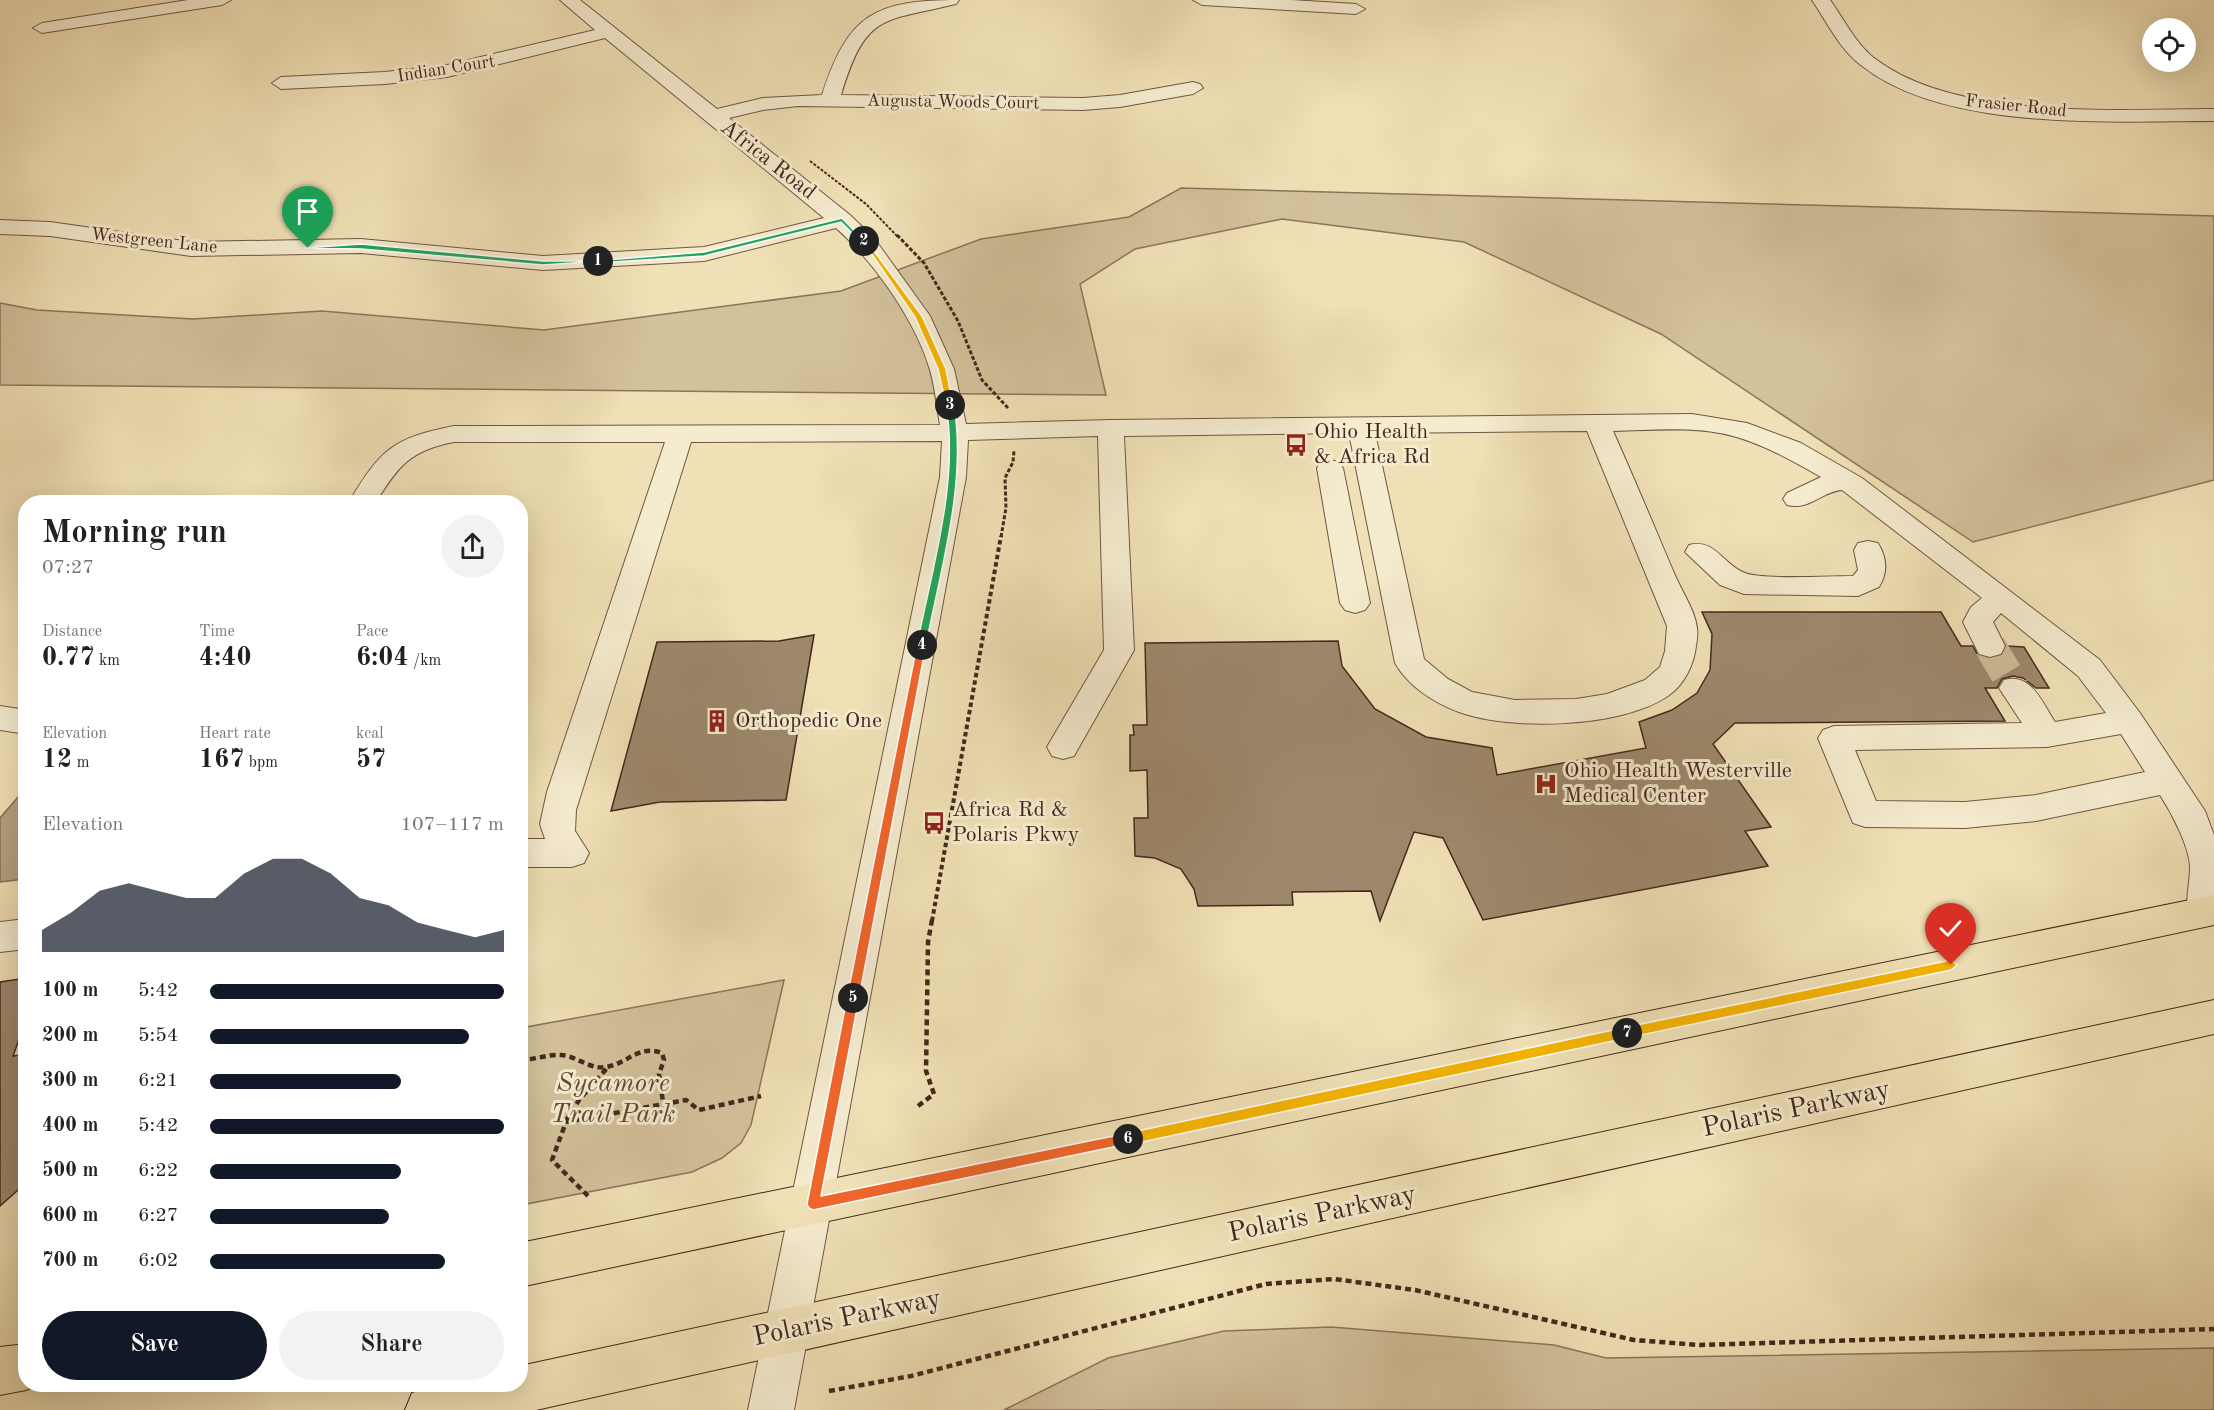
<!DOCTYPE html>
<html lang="en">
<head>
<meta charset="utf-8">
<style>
  :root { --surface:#fff; --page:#f2f2f2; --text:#202124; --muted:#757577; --accent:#111827 }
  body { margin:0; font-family:"Old Standard TT",serif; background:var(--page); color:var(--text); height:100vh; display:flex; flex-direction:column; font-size:22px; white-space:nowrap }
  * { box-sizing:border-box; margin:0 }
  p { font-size:20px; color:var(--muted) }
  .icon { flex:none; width:33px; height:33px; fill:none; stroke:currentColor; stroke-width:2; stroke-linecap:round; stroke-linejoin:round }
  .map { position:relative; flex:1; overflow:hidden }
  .sheet { position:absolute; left:18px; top:495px; width:510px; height:897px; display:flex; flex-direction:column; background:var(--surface); border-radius:24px; box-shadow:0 6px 24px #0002 }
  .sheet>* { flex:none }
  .tools { position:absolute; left:2142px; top:18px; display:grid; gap:12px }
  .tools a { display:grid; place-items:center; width:54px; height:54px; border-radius:50%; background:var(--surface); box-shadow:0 6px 24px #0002; font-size:30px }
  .pin { position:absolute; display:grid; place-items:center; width:51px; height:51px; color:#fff; margin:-62px -26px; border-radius:50% 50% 50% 0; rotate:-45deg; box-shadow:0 0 6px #0007 }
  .pin .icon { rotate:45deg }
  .km { position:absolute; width:30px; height:30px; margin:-15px; border-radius:50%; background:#222; color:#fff; font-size:16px; line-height:30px; text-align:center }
  .round { display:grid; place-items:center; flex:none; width:63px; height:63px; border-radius:32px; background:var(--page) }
  .summary { display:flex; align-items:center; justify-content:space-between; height:102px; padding:0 24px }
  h1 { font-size:33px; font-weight:700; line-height:45px }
  .metrics { display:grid; grid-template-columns:repeat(3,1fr); gap:9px; height:102px; padding:6px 24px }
  .metrics div { display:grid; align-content:center }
  .metrics b { font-size:26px; font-weight:700 }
  .metrics small { font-size:16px; font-weight:400 }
  .metrics p { font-size:16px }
  .chart { height:168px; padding:12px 24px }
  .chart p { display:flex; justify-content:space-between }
  .chart svg { width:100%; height:108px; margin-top:6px; fill:var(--accent); opacity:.7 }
  .primary-button { display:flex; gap:12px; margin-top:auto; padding:12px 24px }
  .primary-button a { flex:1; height:69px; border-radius:36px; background:var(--accent); color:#fff; font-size:24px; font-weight:700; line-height:69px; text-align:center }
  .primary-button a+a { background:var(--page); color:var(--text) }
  ul { padding:0 24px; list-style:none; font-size:20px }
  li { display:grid; grid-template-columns:96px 72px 1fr; align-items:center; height:45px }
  li i { height:15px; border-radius:8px; background:var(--accent) }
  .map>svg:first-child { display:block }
  .green { fill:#d3c19b; stroke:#8c745c; stroke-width:1.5 }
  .water { fill:#b6a181; stroke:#887159; stroke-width:1.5 }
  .building { fill:#9d886c; stroke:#44281d; stroke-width:1.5 }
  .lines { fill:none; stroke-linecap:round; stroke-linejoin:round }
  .minor-tunnel { stroke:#cebb97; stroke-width:32; stroke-dasharray:32 16; stroke-linecap:butt }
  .minor-casing { stroke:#6f5643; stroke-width:2 }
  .major-casing { stroke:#44281d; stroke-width:2 }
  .path-far3 { stroke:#44281d; stroke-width:2; stroke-dasharray:3 1.5; stroke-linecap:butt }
  .path-far2 { stroke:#44281d; stroke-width:3; stroke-dasharray:4 2; stroke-linecap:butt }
  .path-far1 { stroke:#44281d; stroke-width:4; stroke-dasharray:4.5 3; stroke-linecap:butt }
  .path { stroke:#44281d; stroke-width:4.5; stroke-dasharray:6 4; stroke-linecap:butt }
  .minor { fill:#f5ebcf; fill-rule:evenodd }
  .major { fill:#f0e0b5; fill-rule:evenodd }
  .split-1 { fill:#22a559; stroke:#fff; stroke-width:1.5 }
  .split-2 { fill:#22a559; stroke:#fff; stroke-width:1.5 }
  .split-3 { fill:#f5b400; stroke:#fff; stroke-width:1.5 }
  .split-4 { fill:#22a559; stroke:#fff; stroke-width:1.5 }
  .split-5 { fill:#f0652b; stroke:#fff; stroke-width:1.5 }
  .split-6 { fill:#f0652b; stroke:#fff; stroke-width:1.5 }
  .split-7 { fill:#f5b400; stroke:#fff; stroke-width:1.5 }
  .split-8 { fill:#f5b400; stroke:#fff; stroke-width:1.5 }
  .labels { text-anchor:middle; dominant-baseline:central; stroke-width:6; stroke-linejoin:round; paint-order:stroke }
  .far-street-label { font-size:18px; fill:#44281d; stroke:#f5ebcf }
  .street-label { font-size:22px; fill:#44281d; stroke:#f5ebcf }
  .poi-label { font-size:22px; fill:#44281d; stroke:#f5ebcf; text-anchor:start }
  .near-park-label { font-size:27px; font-style:italic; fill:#614736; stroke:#f5ebcf }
  .near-street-label { font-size:27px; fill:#44281d; stroke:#f5ebcf }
</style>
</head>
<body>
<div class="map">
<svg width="2214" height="1410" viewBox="0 0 2214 1410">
  <rect width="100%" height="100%" fill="#f0e0b5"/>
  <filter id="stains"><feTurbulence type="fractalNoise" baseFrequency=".00333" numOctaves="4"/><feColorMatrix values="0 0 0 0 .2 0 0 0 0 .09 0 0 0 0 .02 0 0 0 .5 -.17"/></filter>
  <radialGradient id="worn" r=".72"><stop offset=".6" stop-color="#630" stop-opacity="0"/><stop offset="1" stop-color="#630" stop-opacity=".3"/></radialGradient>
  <g class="green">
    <path d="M1181,188L2214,216V480L1973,542L1661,334L1464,242L1282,219L1135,249L1080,284L1106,395L0,385V303L37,310L193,319L322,311L544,330L841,291L981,239L1129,217Z"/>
    <path d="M784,980L751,1125L741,1143L722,1158L692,1172L521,1205V1028Z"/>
    <path d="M1331,1327L1554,1345L1606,1358L2214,1348V1410H1004L1108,1358L1224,1331Z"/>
  </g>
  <path class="water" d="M25,789V879L0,882V818Z"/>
  <g class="building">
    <path d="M1702,612H1941L1961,646H1973L1978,656L1991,659L2002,656L2007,646L2024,647L2049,688H2036L2023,678L2013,676L2002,679L1997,688H1985L2005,721L1735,723L1713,744L1771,827L1745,831L1768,866L1483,920L1443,838L1414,832L1380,921L1371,891L1292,892L1293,905L1198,906L1194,889L1181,869L1155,858L1135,856L1134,818H1148L1147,770L1130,771V735H1134L1133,725H1147L1145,643L1338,641L1342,666L1375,709L1426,737L1492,748L1497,775L1646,748L1639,722L1672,710L1697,693L1710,670L1712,634Z"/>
    <path d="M814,635L786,800L660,802L611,811L657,642L779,641Z"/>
    <path d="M26,978V1020L13,1056L26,1054V1183L0,1206V982Z"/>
  </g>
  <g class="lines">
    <path class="minor-tunnel" d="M1990,646L2015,688"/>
    <g class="minor-casing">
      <g id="minor">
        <path d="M188,0H231L222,5L42,33L33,28L42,23Z"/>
        <path d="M560,0H580L717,109L763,98L822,95C848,14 875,0 959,0L956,4C881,22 866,13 841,95L1083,98L1120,95L1193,82L1200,84L1203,88L1193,94L1120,107L1083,110L798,106L763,110L729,118L850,215L874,238L930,316L954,369L966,424L1111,420L1692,414L1747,423L1801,443L1862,478L2100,660L2140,713L2205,811L2214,835V923L2204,927L2191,922C2183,905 2190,887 2190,868C2190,847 2171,812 2160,795L2036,821L1965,828L1865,827L1853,823L1818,738L1823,730L1834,726L2022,723L1999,688L2004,680C2031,672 2042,702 2055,722L2106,713L2078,676L2001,613L1993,622L2005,646L2001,654L1990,657L1979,654L1963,622L1971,607L1982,598L1842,490C1823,491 1809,511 1787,505L1783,499L1787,493L1821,477C1793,461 1765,445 1733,436C1695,426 1653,430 1613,431C1634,478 1654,526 1674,573C1681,590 1695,610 1697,628C1698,634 1697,640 1696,646C1694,665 1684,685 1668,696C1621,728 1510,731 1459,712C1434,703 1408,686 1395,663L1349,433L1124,436L1134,650L1074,756L1063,759L1052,756L1047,747L1104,650L1098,436L968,440L966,477L794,1410H748L940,477L942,441L691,442L576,810L575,831L589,853L584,863L572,867H520V839H545L540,824L547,792L665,442H454C411,450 398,466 376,502H349C381,449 393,438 454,426L940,425C937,407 935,388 930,370C916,321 874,262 836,228L704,261L543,270L361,253L191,256L50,236L0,234V220L50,222L191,242L361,239L543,256L704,247L824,218L605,38L447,77L385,84L281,89L272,83L281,77L385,72L447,65L595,30ZM1587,431L1667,626L1665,651L1660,667L1645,680L1607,694L1576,699L1515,700L1472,692L1448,679L1424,659L1375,433ZM2121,734L2145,772L2036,795L1965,802L1876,801L1855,750L2047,747Z"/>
        <path d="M1193,0H1291L1356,4L1365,9L1356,14L1202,5Z"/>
        <path d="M1812,0H1830C1844,19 1855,43 1874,58C1956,121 2115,109 2214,109V121C2112,121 1946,132 1862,66C1840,50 1827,22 1812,0Z"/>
        <path d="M1330,460L1339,462L1343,468L1370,603L1365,610L1355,613L1345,610L1340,603L1317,468L1321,462Z"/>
        <path d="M1868,541L1878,543C1887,558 1888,573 1879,587L1858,596L1744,594L1720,585L1685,552L1689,545C1715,538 1723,565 1745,573C1763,580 1830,576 1853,576L1858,570L1854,550L1858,543Z"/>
        <path d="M0,706L26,710V734L0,730Z"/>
        <path d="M26,919V949L0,952V922Z"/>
      </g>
    </g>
    <g class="major-casing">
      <g id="major">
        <path d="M2214,895V925L520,1287V1243Z"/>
        <path d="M2214,1000V1034L536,1410H405L412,1393L436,1384H520V1366Z"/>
        <path d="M26,1344V1384H40L26,1390L0,1395V1347Z"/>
      </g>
    </g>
    <path class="path-far3" d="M810,161L866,204L898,237"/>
    <g class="path-far2">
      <path d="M897,235L924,263L958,321L982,380L1008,408"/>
      <path d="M1001,537L1006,508L1005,478L1013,462L1014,451"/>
    </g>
    <path class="path-far1" d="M932,921L1001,536"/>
    <g class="path">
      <path d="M520,1060C534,1060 548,1054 561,1055C577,1056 590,1070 606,1067C627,1064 639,1044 662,1053L664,1060L659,1074L663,1102"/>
      <path d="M918,1106L934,1094L926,1071L928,942L932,920"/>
      <path d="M566,1121L579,1100L607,1068"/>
      <path d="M588,1196L552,1160L566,1122L686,1100L699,1110L761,1096"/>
      <path d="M829,1391L911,1376L1266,1284L1334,1279L1415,1290L1634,1340L1700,1345L2214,1329"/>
    </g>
    <use href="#minor" class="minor"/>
    <use href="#major" class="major"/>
  </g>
  <path class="split-1" d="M361,244L543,261H601L543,265L361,249L304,248Z"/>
  <path class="split-2" d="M842,218L866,243H862L841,222L704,256L598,263L594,261L704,252Z"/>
  <path class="split-3" d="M862,240H866L922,316L946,369L953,406L946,405L938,369L915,317Z"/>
  <path class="split-4" d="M950,402L954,405C967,482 941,568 926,645L922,648L917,645C932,568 959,482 946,405Z"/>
  <path class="split-5" d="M922,641L926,645L859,998L853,1003L847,998L917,645Z"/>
  <path class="split-6" d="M853,993L859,998L821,1196L1128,1133L1134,1139L1132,1143L813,1210L809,1208L807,1204L847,998Z"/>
  <path class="split-7" d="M1627,1027L1633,1033L1627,1038L1128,1145L1122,1139L1128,1133Z"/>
  <path class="split-8" d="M1951,960L1957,965L1951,970L1627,1038L1621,1033L1627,1027Z"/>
  <defs>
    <g id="bus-bare" transform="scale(1.8)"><path d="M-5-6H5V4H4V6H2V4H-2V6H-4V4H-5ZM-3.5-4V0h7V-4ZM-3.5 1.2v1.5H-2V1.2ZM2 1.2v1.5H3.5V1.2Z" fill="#8f2418" stroke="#f5ebcf" stroke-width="2.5" paint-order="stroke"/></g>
    <g id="building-bare" transform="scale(1.8)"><path d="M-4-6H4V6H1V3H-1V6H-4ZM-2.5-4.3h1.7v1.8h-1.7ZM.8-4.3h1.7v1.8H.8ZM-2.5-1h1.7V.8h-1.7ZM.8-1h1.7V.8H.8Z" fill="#8f2418" stroke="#f5ebcf" stroke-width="2.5" paint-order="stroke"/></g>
    <g id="hospital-bare" transform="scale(1.8)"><path d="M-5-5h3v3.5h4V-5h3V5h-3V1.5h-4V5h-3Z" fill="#8f2418" stroke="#f5ebcf" stroke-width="2.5" paint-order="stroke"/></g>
  </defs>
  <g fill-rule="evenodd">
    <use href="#bus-bare" x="1296" y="445"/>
    <use href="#building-bare" x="717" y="721"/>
    <use href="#hospital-bare" x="1546" y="784"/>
    <use href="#bus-bare" x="934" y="823"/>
  </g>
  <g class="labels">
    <g class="far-street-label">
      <text transform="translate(446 69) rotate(-9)">Indian Court</text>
      <text transform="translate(953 102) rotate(1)">Augusta Woods Court</text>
      <text transform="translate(2016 106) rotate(6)">Frasier Road</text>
      <text transform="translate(154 241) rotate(6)">Westgreen Lane</text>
    </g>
    <g class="street-label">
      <text transform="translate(768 160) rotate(38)">Africa Road</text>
    </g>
    <g class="poi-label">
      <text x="1314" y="432">Ohio Health<tspan x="1314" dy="25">&amp; Africa Rd</tspan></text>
      <text x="735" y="721">Orthopedic One</text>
      <text x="1564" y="771">Ohio Health Westerville<tspan x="1564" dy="25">Medical Center</tspan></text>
      <text x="952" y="810">Africa Rd &amp;<tspan x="952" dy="25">Polaris Pkwy</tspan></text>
    </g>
    <g class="near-park-label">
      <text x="613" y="1083">Sycamore<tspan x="613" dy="31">Trail Park</tspan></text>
    </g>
    <g class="near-street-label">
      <text transform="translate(1796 1109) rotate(-12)">Polaris Parkway</text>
      <text transform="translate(1322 1214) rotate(-12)">Polaris Parkway</text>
      <text transform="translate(847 1318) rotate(-12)">Polaris Parkway</text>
    </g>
  </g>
  <rect width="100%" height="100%" filter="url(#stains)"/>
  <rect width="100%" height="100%" fill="url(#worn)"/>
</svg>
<div class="tools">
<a><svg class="icon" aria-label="locate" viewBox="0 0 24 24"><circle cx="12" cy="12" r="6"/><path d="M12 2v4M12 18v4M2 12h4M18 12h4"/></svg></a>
</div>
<div class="pin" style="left:308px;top:248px;background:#1e9e55"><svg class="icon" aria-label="arrive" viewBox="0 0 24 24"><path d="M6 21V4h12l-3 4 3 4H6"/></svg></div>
<div class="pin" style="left:1951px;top:965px;background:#d93025"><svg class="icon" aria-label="check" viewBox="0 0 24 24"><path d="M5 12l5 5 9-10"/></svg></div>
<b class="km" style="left:598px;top:261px">1</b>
<b class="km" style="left:864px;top:241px">2</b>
<b class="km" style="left:950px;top:405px">3</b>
<b class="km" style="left:922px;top:645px">4</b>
<b class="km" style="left:853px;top:998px">5</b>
<b class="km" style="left:1128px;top:1139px">6</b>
<b class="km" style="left:1627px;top:1033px">7</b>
<section class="sheet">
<div class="summary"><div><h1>Morning run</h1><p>07:27</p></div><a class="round"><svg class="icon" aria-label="share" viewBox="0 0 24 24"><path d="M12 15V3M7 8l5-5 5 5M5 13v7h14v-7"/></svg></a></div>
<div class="metrics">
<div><p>Distance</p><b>0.77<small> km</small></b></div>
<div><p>Time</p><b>4:40</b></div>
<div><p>Pace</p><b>6:04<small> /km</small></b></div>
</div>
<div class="metrics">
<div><p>Elevation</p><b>12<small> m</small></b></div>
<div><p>Heart rate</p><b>167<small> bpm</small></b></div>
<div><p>kcal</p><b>57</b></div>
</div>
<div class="chart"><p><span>Elevation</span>107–117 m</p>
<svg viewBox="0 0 160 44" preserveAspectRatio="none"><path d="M0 44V35L10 28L20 19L30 16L40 19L50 22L60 22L70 12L80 6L90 6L100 12L110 22L120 25L130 32L140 35L150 38L160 35V44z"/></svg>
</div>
<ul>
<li><b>100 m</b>5:42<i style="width:100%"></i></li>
<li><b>200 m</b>5:54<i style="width:88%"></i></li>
<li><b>300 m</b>6:21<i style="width:65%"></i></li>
<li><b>400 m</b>5:42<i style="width:100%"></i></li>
<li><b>500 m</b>6:22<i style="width:65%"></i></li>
<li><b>600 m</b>6:27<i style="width:61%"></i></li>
<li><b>700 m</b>6:02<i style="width:80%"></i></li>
</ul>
<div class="primary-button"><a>Save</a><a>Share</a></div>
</section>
</div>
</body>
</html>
